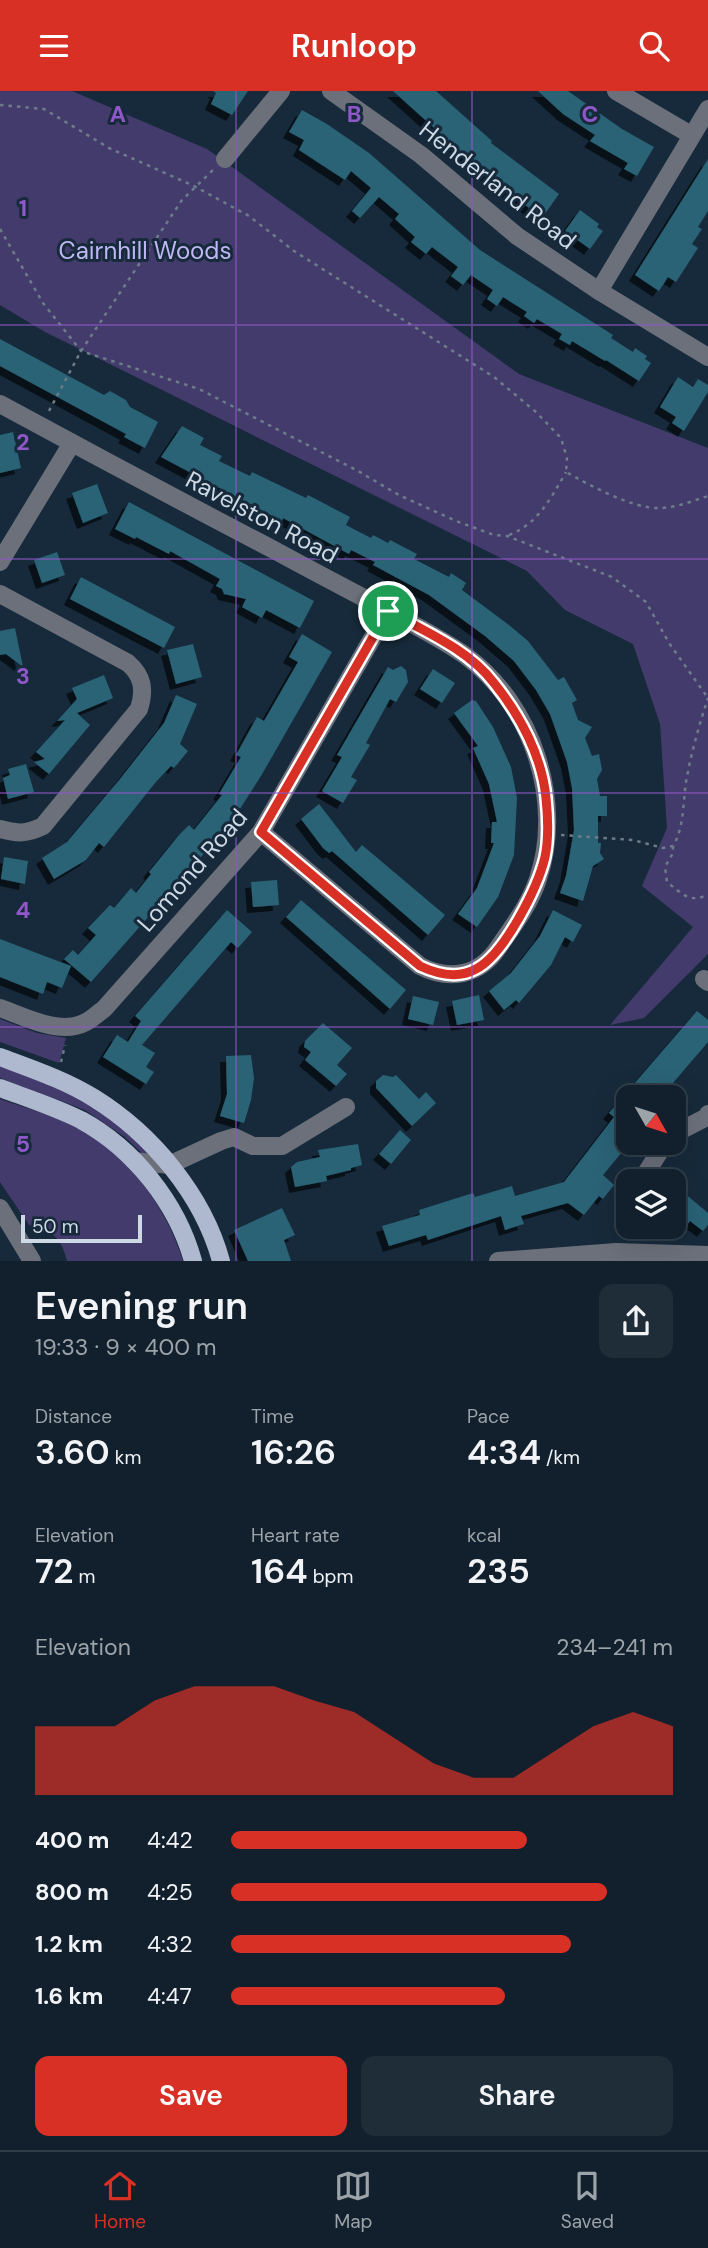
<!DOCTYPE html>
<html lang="en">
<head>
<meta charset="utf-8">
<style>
  :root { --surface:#11202c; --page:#1e2d38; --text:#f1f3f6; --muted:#9ca3a9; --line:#303e48; --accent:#d93025 }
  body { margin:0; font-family:"DM Sans",sans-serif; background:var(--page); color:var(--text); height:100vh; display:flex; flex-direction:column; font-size:26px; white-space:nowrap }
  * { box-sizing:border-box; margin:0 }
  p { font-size:23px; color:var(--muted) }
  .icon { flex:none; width:38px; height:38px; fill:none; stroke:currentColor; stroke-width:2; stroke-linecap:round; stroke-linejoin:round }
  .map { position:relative; height:1170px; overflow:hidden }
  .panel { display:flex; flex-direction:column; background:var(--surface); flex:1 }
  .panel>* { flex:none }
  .needle { width:46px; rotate:129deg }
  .controls { position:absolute; left:616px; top:994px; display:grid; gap:14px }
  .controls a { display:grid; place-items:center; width:70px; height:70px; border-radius:14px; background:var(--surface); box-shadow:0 7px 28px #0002,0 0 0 2px var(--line); font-size:35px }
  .scale { position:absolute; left:21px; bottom:18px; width:121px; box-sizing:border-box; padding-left:7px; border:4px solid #cdd9e4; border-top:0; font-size:19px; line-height:24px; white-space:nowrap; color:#cdd9e4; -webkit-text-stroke:5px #172a3b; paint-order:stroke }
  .pin { position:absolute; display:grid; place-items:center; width:60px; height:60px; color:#fff; margin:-30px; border:4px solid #fff; border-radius:50%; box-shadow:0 2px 7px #0007 }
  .round { display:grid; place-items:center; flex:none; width:74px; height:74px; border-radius:14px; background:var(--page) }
  .overview { display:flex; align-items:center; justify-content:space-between; height:119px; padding:0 35px }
  h1 { font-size:38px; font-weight:600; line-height:52px }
  .metrics { display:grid; grid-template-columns:repeat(3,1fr); gap:10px; height:119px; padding:7px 35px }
  .metrics div { display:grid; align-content:center }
  .metrics b { font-size:35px; font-weight:600 }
  .metrics small { font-size:19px; font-weight:400 }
  .metrics p { font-size:19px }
  .chart { height:196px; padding:14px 35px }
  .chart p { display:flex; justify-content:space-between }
  .chart svg { width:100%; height:126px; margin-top:7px; fill:var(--accent); opacity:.7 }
  .cta { display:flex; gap:14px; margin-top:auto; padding:14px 35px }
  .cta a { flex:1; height:80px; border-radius:14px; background:var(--accent); color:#fff; font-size:28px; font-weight:600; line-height:80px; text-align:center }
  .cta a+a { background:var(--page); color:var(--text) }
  ul { padding:0 35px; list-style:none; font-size:23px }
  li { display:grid; grid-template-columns:112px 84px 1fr; align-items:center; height:52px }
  li i { height:18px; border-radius:9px; background:var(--accent) }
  header { display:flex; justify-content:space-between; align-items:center; height:91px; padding:0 35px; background:var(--accent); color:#fff; font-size:32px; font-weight:600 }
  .tab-bar { display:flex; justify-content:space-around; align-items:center; height:98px; border-top:2px solid var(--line); background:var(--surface); font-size:19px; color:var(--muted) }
  .tab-bar a { display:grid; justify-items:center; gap:4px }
  .tab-bar .on { color:var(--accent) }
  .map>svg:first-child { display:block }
  .green { fill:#443b6d }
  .building { fill:#296276; filter:url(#shadow) }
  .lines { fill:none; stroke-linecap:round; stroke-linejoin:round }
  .path { stroke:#6c7c8a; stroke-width:2.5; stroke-dasharray:3.5 5; stroke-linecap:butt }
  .minor { stroke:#6b707b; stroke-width:18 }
  .major { stroke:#aeb8cf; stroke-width:18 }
  .route-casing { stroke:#fff; stroke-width:14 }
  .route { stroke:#d93025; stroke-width:9 }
  .grid { fill:none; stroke:#9057c8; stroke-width:2; stroke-opacity:0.55 }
  .labels { text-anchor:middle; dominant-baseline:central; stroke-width:6; stroke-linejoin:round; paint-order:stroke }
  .street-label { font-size:24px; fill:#cdd9e4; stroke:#172a3b }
  .park-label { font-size:24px; fill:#bfb7f3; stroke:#172a3b }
  .grid-label { font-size:23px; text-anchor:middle; font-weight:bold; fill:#9057c8; stroke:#172a3b; stroke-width:6; stroke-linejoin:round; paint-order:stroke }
</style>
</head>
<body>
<header><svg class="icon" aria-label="menu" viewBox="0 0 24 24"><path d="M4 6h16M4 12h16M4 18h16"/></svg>Runloop<svg class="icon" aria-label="search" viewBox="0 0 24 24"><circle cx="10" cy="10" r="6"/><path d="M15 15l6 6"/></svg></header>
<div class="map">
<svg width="708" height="1170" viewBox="0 0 708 1170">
  <defs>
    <filter id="shadow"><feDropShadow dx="-6" dy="6" stdDeviation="0" flood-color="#0009"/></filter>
  </defs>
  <rect width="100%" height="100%" fill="#172a3b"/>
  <g class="green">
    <path d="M0,0H72L207,58L519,283L708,357V863L644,927L610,934L693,836L642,795L667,737L660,633L633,553L565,519L527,480L45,241L0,214Z"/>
    <path d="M0,928L37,942L66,947L59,972L0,951Z"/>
    <path d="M0,975C24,984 48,991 71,1003C101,1019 128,1041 152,1065L151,1071L125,1046L85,1019L0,987Z"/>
    <path d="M0,1008C25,1017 54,1024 77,1037C128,1064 166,1115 183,1170H67C61,1146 53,1140 29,1134L0,1091Z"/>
  </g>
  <g class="building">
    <path d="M213,0H248L232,24L211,13L216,2Z"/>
    <path d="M393,0H436L492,50L491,52L559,103L542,127L483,81Z"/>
    <path d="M538,0H568L622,38L654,56L637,85L624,78L628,72L590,50L595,44L563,23Z"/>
    <path d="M302,19L327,33L369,62L480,159L613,244L611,247L633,261L635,257L647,265L645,268L651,272L639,290L606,269L605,270L572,250L570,254L559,248L562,243L537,228L534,232L524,225L527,221L503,206L497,215L487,208L493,199L471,184L463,194L451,185L458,176L432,156L426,163L411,151L415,146L395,128L399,123L379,106L360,127L352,120L371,97L351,80L345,89L299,59L304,49L289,41Z"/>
    <path d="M708,68V120L698,136L702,138L692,153L698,157L676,191L668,186L659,200L635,184Z"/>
    <path d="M580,119L599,133L597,136L603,140L590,158L565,140Z"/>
    <path d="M0,248L104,304L110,300L126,309L130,316L158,331L145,357L124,346L126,343L0,275Z"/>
    <path d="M678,286L693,296L698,288L708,294V301L684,340L672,332L676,326L660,316Z"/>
    <path d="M182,335L204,347L200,354L222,365L219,370L250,385L252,381L306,407L308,404L350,426L346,434L371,447L373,444L388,452L390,449L417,463L414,468L449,486L451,482L466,492L462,499L509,534L528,550L558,589L564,586L577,609L572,612L578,629L592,636L585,647L592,665L599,663L602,679L597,688L600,705H607V725H598V752H601L600,762L604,768L593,775L583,810L560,802L566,785L574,739L572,697L567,671L550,623L536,599L514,570L485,545L429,504L373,474L375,471L351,459L349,463L283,427L282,430L161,366Z"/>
    <path d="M13,341L21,377L0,382V344Z"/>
    <path d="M97,393L108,422L83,432L72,402Z"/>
    <path d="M129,411L314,510L300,537L266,519L262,527L242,516L246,508L224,503L222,498L216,495L220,488L170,460L169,463L136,446L135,448L115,438Z"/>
    <path d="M57,461L65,484L42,492L34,469Z"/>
    <path d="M81,486L175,536L164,557L70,508Z"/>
    <path d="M15,537L23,576L6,563L0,564V540Z"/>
    <path d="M302,543L332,561L261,685L231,732L91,891L64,868L73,859L78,864L96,844L88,837L110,814L114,817L131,797L136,802L151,783L149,781L179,744L189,734L194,739L222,704L219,703L241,666L236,664L257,626L264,630L298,571L289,566Z"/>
    <path d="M193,553L202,586L176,593L167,559Z"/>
    <path d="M401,575L406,579L408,591L396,611L390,608L366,652L370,654L351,686L357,689L343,712L322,700L342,666L337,664L388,576L393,579Z"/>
    <path d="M433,578L455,592L442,612L420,598Z"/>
    <path d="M104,584L113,607L77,622L90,634L49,683L34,671L45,668L36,661L65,629L57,630L77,608L72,597Z"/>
    <path d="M176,604L197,613L180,653L188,660L174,677L171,675L155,692L104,756L99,752L86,769L54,788L42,767L67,751L120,688L164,632Z"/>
    <path d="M472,609L476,610L493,636L511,676L517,707L514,764L498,806L477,836L458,823L477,797L494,752H491L492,731H497L489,693L473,657L478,655L454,622Z"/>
    <path d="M26,673L34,701L8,708L3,687L10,684L8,678Z"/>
    <path d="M319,713L356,761L362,754L445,824L428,844L332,760L329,762L323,757L301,728Z"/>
    <path d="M4,766L28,770L25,793L1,788Z"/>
    <path d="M277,789L279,814L253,816L251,791Z"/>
    <path d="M301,809L406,899L390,918L286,826Z"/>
    <path d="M227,819L252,841L238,857L231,851L142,954L155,962L146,976L154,981L146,993L103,966L117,944L128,951L141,930L135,925Z"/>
    <path d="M553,819L582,834L573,851L565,846L551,874L519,912L516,909L504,919L489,900L511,882L540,845Z"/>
    <path d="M0,848L71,875L62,897L47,891L43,903L0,886Z"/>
    <path d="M479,904L484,929L457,934L452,910Z"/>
    <path d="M413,905L439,911L433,934L408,928Z"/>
    <path d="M697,920L708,929V951L661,1006H628V1054L603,1084L614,1094L603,1108L599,1105L584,1124L568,1112L521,1125L524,1133L505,1139L501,1125L428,1149L426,1144L389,1155L382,1135L420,1124L419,1119L473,1102L475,1106L512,1095L515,1105L564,1091L614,1026L609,1022Z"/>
    <path d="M323,932L352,957L337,974L347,983L336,995L305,969L311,961L304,956L305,950Z"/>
    <path d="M251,964L254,987L251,1009L244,1032L220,1025L227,1003L226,965Z"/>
    <path d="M383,984L393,986L396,984L419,1008L426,1001L436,1012L412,1035L376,997V990Z"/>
    <path d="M400,1039L411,1049L391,1073L379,1063Z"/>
    <path d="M358,1053L362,1074L351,1077V1079L326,1085L327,1090L295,1096L291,1076L297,1071L320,1066L318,1059Z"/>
    <path d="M683,1101L708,1122V1134L703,1140L690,1130L682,1140L674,1133V1112Z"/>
    <path d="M282,1117L295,1144L284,1149L291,1170H248L234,1139Z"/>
  </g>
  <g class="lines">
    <g class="path">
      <path d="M0,14L44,18L109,57L194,95L249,125L294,160L494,286L536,321L561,347L567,367L566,381C589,394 633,418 659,417C676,417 692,410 708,405"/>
      <path d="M0,138L43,212L81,260L199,298L358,380L399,404L456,430L494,444L507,445L612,486L646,511L669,552L708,607"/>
      <path d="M49,320L81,260L182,109L214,78"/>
      <path d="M509,444C538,433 551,407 566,381"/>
      <path d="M561,744L633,749L663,757L673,755C684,737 683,712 686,691C691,663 699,634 708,607"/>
      <path d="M673,755V762L665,776L667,791C680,801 691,814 708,803"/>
      <path d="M61,971L65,954"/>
    </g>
    <g class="minor">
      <path d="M331,0L421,64L517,145L599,200L708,266"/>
      <path d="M616,0L691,44"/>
      <path d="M225,68L281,0"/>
      <path d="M599,200L708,18"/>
      <path d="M0,313C92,363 184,412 276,460C316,482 357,503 398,525C421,538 445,550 466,565C533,614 564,711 538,788C530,813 513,835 498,857C479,885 449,890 420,875L261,741"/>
      <path d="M0,471L72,352"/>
      <path d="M0,503L128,572C143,585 145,599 139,618L43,735C27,743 17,743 0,738"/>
      <path d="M704,888L708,891"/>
      <path d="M0,917C25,926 60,945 86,931C92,928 98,922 104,918L261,741L388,520"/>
      <path d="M674,1043L707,1026L708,1023"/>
      <path d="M134,1070L169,1074L221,1050L234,1046L253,1055H282L346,1016"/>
      <path d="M641,1090L665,1052"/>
      <path d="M0,1117L32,1170"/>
      <path d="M624,1119L628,1111"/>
      <path d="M498,1170L616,1161L708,1164"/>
    </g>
    <g class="major">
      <path d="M0,966C32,978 65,989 94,1007C152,1043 203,1104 221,1170"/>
      <path d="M0,997C27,1007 55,1016 81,1029C134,1058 177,1112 193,1170"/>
    </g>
  </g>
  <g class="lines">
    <g class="route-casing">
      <path id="route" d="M388,520C424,540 468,558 494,592C520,624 542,665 546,707C548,726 549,747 545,766C538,796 504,864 476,878C458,888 437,883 420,875L261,741Z"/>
    </g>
    <use href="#route" class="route"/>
  </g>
  <path class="grid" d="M236,0V1170M472,0V1170M0,234H708M0,468H708M0,702H708M0,936H708"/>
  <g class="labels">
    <g class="street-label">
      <text transform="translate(498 94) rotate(38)">Henderland Road</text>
      <text transform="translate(262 426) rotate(28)">Ravelston Road</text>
      <text transform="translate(192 779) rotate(-49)">Lomond Road</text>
    </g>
    <g class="park-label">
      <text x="145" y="159">Cairnhill Woods</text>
    </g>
  </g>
  <g class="grid-label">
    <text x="118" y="31">A</text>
    <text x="354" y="31">B</text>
    <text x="590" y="31">C</text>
    <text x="23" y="125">1</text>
    <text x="23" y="359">2</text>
    <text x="23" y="593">3</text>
    <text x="23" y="827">4</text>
    <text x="23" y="1061">5</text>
  </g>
</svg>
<div class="controls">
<a><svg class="needle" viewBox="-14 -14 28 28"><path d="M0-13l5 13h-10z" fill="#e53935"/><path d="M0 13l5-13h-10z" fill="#9ca3a9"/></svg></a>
<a><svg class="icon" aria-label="layers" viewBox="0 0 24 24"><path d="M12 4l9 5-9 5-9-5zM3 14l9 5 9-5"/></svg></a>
</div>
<div class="scale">50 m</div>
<div class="pin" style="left:388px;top:520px;background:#1e9e55"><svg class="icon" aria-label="arrive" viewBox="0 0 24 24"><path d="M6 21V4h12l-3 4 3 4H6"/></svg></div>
</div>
<section class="panel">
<div class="overview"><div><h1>Evening run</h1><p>19:33 · 9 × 400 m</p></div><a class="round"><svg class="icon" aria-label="share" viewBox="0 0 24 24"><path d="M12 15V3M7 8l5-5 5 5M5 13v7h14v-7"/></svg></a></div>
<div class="metrics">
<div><p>Distance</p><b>3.60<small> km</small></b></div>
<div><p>Time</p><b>16:26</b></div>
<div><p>Pace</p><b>4:34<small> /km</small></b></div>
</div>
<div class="metrics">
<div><p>Elevation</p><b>72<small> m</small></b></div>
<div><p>Heart rate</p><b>164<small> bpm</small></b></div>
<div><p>kcal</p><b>235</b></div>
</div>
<div class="chart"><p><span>Elevation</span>234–241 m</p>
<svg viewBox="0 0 160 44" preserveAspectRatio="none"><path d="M0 44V20L10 20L20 20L30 11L40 6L50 6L60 6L70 11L80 15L90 24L100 33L110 38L120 38L130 29L140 20L150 15L160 20V44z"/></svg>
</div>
<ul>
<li><b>400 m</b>4:42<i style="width:67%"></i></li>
<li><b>800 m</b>4:25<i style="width:85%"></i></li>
<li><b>1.2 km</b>4:32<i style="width:77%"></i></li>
<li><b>1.6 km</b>4:47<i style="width:62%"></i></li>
</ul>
<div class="cta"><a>Save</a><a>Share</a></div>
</section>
<nav class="tab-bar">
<a class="on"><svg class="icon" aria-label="home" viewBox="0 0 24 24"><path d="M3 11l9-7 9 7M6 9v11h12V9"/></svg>Home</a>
<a><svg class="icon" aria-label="map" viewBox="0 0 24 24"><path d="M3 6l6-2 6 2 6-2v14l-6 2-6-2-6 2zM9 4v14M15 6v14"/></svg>Map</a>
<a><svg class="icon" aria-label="saved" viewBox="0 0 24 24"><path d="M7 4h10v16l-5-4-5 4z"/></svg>Saved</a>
</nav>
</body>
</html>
